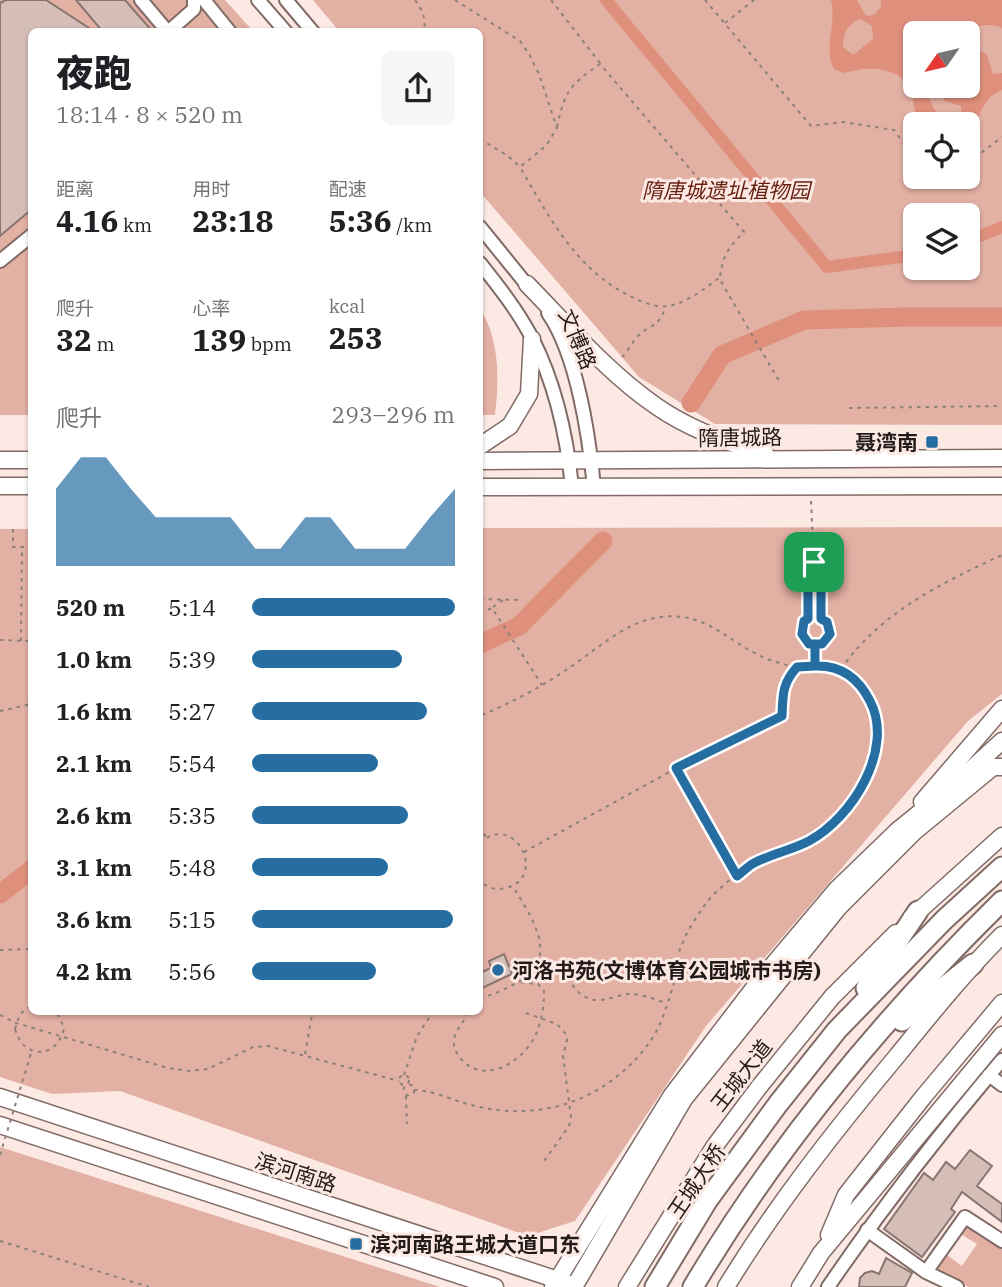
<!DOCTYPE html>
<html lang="zh">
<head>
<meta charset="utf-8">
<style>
  :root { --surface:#fff; --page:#f6f6f6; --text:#202124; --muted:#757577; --accent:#266ea2 }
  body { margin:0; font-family:"IBM Plex Serif","Noto Sans SC",serif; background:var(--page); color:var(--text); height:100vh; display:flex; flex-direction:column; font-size:26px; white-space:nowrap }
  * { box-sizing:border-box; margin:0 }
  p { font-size:23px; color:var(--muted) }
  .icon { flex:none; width:38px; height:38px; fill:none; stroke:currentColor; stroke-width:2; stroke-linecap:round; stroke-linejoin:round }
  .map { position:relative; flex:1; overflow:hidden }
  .sheet { position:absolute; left:28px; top:28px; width:455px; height:987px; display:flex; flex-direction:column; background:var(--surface); border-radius:10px; box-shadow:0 2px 5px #0004 }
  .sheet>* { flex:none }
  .needle { width:46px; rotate:236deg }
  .controls { position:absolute; left:903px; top:21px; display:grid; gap:14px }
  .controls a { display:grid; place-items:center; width:77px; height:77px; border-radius:10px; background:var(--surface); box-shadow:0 2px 5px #0004; font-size:35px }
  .pin { position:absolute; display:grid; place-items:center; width:60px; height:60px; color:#fff; margin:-30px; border-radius:14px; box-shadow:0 4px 10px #0006 }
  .round { display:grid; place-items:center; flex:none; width:74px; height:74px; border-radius:10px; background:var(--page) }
  .overview { display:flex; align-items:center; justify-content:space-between; height:119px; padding:0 28px }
  h1 { font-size:38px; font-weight:800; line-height:52px }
  .metrics { display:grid; grid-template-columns:repeat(3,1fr); gap:10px; height:119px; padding:7px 28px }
  .metrics div { display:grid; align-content:center }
  .metrics b { font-size:30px; font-weight:800 }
  .metrics small { font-size:19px; font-weight:400 }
  .metrics p { font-size:19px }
  .chart { height:196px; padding:14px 28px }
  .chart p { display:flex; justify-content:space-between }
  .chart svg { width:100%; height:126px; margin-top:7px; fill:var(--accent); opacity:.7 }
  ul { padding:0 28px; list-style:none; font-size:23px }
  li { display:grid; grid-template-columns:112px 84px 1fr; align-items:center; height:52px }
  li i { height:18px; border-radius:9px; background:var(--accent) }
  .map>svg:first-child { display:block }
  .green { fill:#e3b0a4; fill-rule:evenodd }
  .water { fill:#df907c; fill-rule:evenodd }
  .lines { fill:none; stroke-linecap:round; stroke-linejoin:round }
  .canal { stroke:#df907c; stroke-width:12 }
  .river { stroke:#df907c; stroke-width:19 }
  .building { fill:#d5beb8; stroke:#89746f; stroke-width:2 }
  .minor-casing { stroke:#806b66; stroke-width:16 }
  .major-casing { stroke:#806b66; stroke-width:19 }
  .highway-casing { stroke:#806b66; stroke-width:23 }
  .path { stroke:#8d807c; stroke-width:2; stroke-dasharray:3.5 5; stroke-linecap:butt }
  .minor { stroke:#fff; stroke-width:12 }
  .major { stroke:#fff; stroke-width:16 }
  .highway { stroke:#fff; stroke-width:19 }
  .path-bridge { stroke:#8d807c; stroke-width:2; stroke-dasharray:3.5 5; stroke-linecap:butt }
  .route-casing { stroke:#fff; stroke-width:14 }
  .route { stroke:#266ea2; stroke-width:9 }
  .poi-dot { fill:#266ea2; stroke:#fce9e4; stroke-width:2.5 }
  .labels { text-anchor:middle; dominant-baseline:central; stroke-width:6; stroke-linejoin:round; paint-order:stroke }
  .park-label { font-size:21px; font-style:italic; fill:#672010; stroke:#fce9e4 }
  .street-label { font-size:21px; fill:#231b19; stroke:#fce9e4 }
  .poi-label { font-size:21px; font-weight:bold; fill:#231b19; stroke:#fce9e4; text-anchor:start }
</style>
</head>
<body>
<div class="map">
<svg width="1002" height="1287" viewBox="0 0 1002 1287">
  <rect width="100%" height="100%" fill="#fce9e4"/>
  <g class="green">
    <path d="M0,0H225L253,31L32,32L31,415H0Z"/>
    <path d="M313,0H1002V425L715,424L639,377L480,192V32L339,31ZM915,33H968V86H915ZM915,124H968V177H915ZM915,215H968V268H915Z"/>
    <path d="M480,309C500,339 499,381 495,415H480Z"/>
    <path d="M1002,527V694L968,721L706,1026L575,1221L528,1236L120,1091L52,1094L0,1077V529H31L32,1012H480V528Z"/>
    <path d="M0,1147L440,1287H0Z"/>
    <path d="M967,1224L1002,1246V1287H969L940,1274L937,1263L944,1253L962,1266L977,1244L959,1233Z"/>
  </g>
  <path class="water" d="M831,0H857L866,16L874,15L881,7V0H1002V28C986,19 965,33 948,33L939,21L931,23L924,33H915V86H968V47L977,49L987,55L993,74L1002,73V90C980,99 981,118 968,137V124H918L910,86L898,75L880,69H863L844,73L834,69C823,47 837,24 831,0ZM860,19L872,26L873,39L853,55L843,47C844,32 846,26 860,19ZM934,88L945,101L961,106V117L955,121C939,119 928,105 929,90Z"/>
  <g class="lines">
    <g class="canal">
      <path d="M606,0L827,267L915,255"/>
      <path d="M968,241L1002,227"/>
    </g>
    <g class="river">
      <path d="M691,403L722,355L804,320L908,317H1002"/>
      <path d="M480,644L519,626L603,541"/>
      <path d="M0,894L32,869"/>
    </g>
  </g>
  <g class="building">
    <path d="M6,0H46L95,32H32V209L0,236V3Z"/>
    <path d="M76,0H125L153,32H103Z"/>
    <path d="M504,954L512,974L480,989V973L491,968L489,961Z"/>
    <path d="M970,1150L992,1166L977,1186L1002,1204V1222L962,1192L951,1209L955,1212L922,1257L884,1229L924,1173L933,1180L946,1162L955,1169Z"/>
    <path d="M886,1258L912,1273L905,1287H859L860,1278L865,1273L872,1271L879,1274Z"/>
  </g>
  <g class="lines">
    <g class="minor-casing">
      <g id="minor">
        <path d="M141,0L168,32"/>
        <path d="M204,0L230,32"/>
        <path d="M258,0L286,32"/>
        <path d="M286,0L313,32"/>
        <path d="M168,32L194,9V0"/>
        <path d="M480,227L531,290"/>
        <path d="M0,261L32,235"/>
        <path d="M480,263C499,287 518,311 532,338C555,383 567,437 572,487"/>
        <path d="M548,313C577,355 589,436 594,487"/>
        <path d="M989,1075L1002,1085"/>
        <path d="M867,1230L926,1272L957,1287"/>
        <path d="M926,1272L965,1217L1002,1241"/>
        <path d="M828,1287C882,1208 940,1133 1002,1060"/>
      </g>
    </g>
    <g class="major-casing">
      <g id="major">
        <path d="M527,284C568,326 608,373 656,406C689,429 727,443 765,453"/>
        <path d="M480,446L510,426L529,394L532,339"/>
        <path d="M0,460H32"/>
        <path d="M480,461L1002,458"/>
        <path d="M0,486H32"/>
        <path d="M480,487L1002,486"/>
        <path d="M922,802L1002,709"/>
        <path d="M911,918L1002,836"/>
        <path d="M0,1097L567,1283"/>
        <path d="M0,1125L495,1287"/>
        <path d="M829,1235L846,1195L924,1096L1002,1003"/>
        <path d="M553,1287L672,1095L760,980L837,889L897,831L955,784L1002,741"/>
        <path d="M574,1287L684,1099L839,907L914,832L993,767H1002"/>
        <path d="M627,1287L714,1147L759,1087L832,997L896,933"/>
        <path d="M726,1287C776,1205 836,1129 897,1056C931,1014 964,973 1002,935"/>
        <path d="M800,1287L821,1253L1002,1035"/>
      </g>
    </g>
    <g class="highway-casing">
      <g id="highway">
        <path d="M866,988L918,911"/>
        <path d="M902,1021L973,964"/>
        <path d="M655,1287L707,1201L778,1104L837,1030L944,920L1002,867"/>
        <path d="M693,1287C777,1146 885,1016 1002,901"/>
      </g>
    </g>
    <g class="path">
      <path d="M415,0C423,11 426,18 424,32"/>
      <path d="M455,0L520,41L529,54L539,74L557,128L546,146L520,167C550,219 578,273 636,299C645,303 657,308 667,306C685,304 704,289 719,278L779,381"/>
      <path d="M551,0L600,63"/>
      <path d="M705,0L811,126L843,122L894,130L910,152L915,155"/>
      <path d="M725,23L754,0"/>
      <path d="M557,127C565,90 570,85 600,64L744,232C728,248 723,255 720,277"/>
      <path d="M480,139L508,156L519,166"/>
      <path d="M968,163L1002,137"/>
      <path d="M622,357C629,351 632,341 639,335C653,322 656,330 666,307"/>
      <path d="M849,408L1002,406"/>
      <path d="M811,501L814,562"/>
      <path d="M13,529V547H32"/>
      <path d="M480,599L519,600"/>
      <path d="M493,607L503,600"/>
      <path d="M480,613L492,608L542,685"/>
      <circle cx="816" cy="631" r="14"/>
      <path d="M808,619V563L821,562V619"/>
      <path d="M0,640L32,641"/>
      <path d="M21,641L22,547"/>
      <path d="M815,664V645"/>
      <path d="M841,669C881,612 940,584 1002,555"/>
      <path d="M0,711L32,704"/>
      <path d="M677,770L737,875"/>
      <path d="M480,826L486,837"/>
      <path d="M480,843C515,810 549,879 505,888C495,891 487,887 480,881"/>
      <path d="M524,852L704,753L782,716L783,687L797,667"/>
      <path d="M0,950L32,949"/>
      <path d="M539,963C571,962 565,990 590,999C603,1003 616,995 628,994C642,994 654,999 666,1003"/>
      <path d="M480,998C494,995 507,988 520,981C561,956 530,916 513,886"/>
      <path d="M467,1012C465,1023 455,1029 454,1040C453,1048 457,1055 462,1060C486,1086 525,1060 536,1034C542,1020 544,1005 544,991L538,984L518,982"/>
      <path d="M526,1013L557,1024L565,1033L567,1040L563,1056L571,1117L569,1126L542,1164"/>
      <path d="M0,1015L16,1023L168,1068L189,1071L208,1069L253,1047L268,1046L399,1081"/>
      <path d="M15,1029L20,1014L32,1005"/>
      <path d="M305,1054L312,1015L311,1012"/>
      <path d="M404,1075L417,1036L433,1012"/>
      <circle cx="404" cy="1080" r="5"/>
      <circle cx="409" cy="1090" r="5.5"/>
      <path d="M414,1090C430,1090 448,1098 464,1103C507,1116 552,1114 592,1093C620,1078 651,1049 662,1019C666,1008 670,997 673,986C676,975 676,963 679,952C685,934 696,917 707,902C716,890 743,868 756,862C773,854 792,850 809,841C834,828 855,803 866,778C883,743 883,683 838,669C824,665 811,667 798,667C789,666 778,663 770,660C729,645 710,611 660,617C624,622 595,651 566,670C538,689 510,703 480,716"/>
      <path d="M406,1096L407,1124"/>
      <path d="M0,1241L149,1287"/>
    </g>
    <use href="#minor" class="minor"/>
    <use href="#major" class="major"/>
    <use href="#highway" class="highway"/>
    <g class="path-bridge">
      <path d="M15,1029C23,1060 58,1059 64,1028L57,1012"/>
      <path d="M0,1155L32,1050"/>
    </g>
  </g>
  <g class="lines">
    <g class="route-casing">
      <path id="route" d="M814,562L808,563V619L804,621L802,634L809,644H815V666L797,667C782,684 783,694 782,716L676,768L737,876C743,872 748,866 754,863C771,854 792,850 809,841C852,818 895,749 870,701C859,679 841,665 815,666V644H822L830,634L827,622L821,619V562H814"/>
    </g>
    <use href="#route" class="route"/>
  </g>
  <g class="poi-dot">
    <rect x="925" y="435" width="14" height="14" rx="3.5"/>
    <circle cx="498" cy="970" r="7"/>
    <rect x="349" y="1237" width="14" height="14" rx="3.5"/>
  </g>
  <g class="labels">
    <g class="park-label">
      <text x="726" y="190">隋唐城遗址植物园</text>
    </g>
    <g class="street-label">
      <text transform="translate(578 339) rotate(67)">文博路</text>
      <text transform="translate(740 437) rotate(-1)">隋唐城路</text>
      <text transform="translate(741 1075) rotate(-52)">王城大道</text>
      <text transform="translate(296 1172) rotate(18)">滨河南路</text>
      <text transform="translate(696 1181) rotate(-56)">王城大桥</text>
    </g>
    <g class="poi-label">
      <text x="918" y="442" text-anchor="end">聂湾南</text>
      <text x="512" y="970">河洛书苑(文博体育公园城市书房)</text>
      <text x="370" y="1244">滨河南路王城大道口东</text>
    </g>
  </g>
</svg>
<div class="controls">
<a><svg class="needle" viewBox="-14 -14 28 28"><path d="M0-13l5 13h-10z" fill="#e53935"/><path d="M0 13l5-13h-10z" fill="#757577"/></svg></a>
<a><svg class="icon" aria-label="locate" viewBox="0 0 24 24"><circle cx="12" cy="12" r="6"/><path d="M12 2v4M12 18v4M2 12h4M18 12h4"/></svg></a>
<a><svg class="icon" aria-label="layers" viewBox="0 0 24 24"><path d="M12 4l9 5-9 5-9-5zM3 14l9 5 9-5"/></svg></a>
</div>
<div class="pin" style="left:814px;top:562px;background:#1e9e55"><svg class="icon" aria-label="arrive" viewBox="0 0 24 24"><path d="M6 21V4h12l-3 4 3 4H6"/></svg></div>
<section class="sheet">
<div class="overview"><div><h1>夜跑</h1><p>18:14 · 8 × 520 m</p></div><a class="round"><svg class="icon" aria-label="share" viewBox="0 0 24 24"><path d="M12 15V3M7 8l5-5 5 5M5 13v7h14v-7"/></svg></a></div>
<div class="metrics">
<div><p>距离</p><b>4.16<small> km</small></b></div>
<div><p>用时</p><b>23:18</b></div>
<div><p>配速</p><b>5:36<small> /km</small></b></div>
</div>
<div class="metrics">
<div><p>爬升</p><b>32<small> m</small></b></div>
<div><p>心率</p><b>139<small> bpm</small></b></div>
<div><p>kcal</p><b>253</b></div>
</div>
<div class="chart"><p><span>爬升</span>293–296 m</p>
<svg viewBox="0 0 160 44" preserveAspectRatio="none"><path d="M0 44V17L10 6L20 6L30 17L40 27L50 27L60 27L70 27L80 38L90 38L100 27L110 27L120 38L130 38L140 38L150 27L160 17V44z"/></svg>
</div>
<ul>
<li><b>520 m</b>5:14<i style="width:100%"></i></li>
<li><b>1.0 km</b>5:39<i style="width:74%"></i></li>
<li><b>1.6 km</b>5:27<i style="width:86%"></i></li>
<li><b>2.1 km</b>5:54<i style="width:62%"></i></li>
<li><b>2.6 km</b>5:35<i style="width:77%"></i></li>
<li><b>3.1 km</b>5:48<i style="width:67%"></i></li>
<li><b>3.6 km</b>5:15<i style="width:99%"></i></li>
<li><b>4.2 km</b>5:56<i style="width:61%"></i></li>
</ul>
</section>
</div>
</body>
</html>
